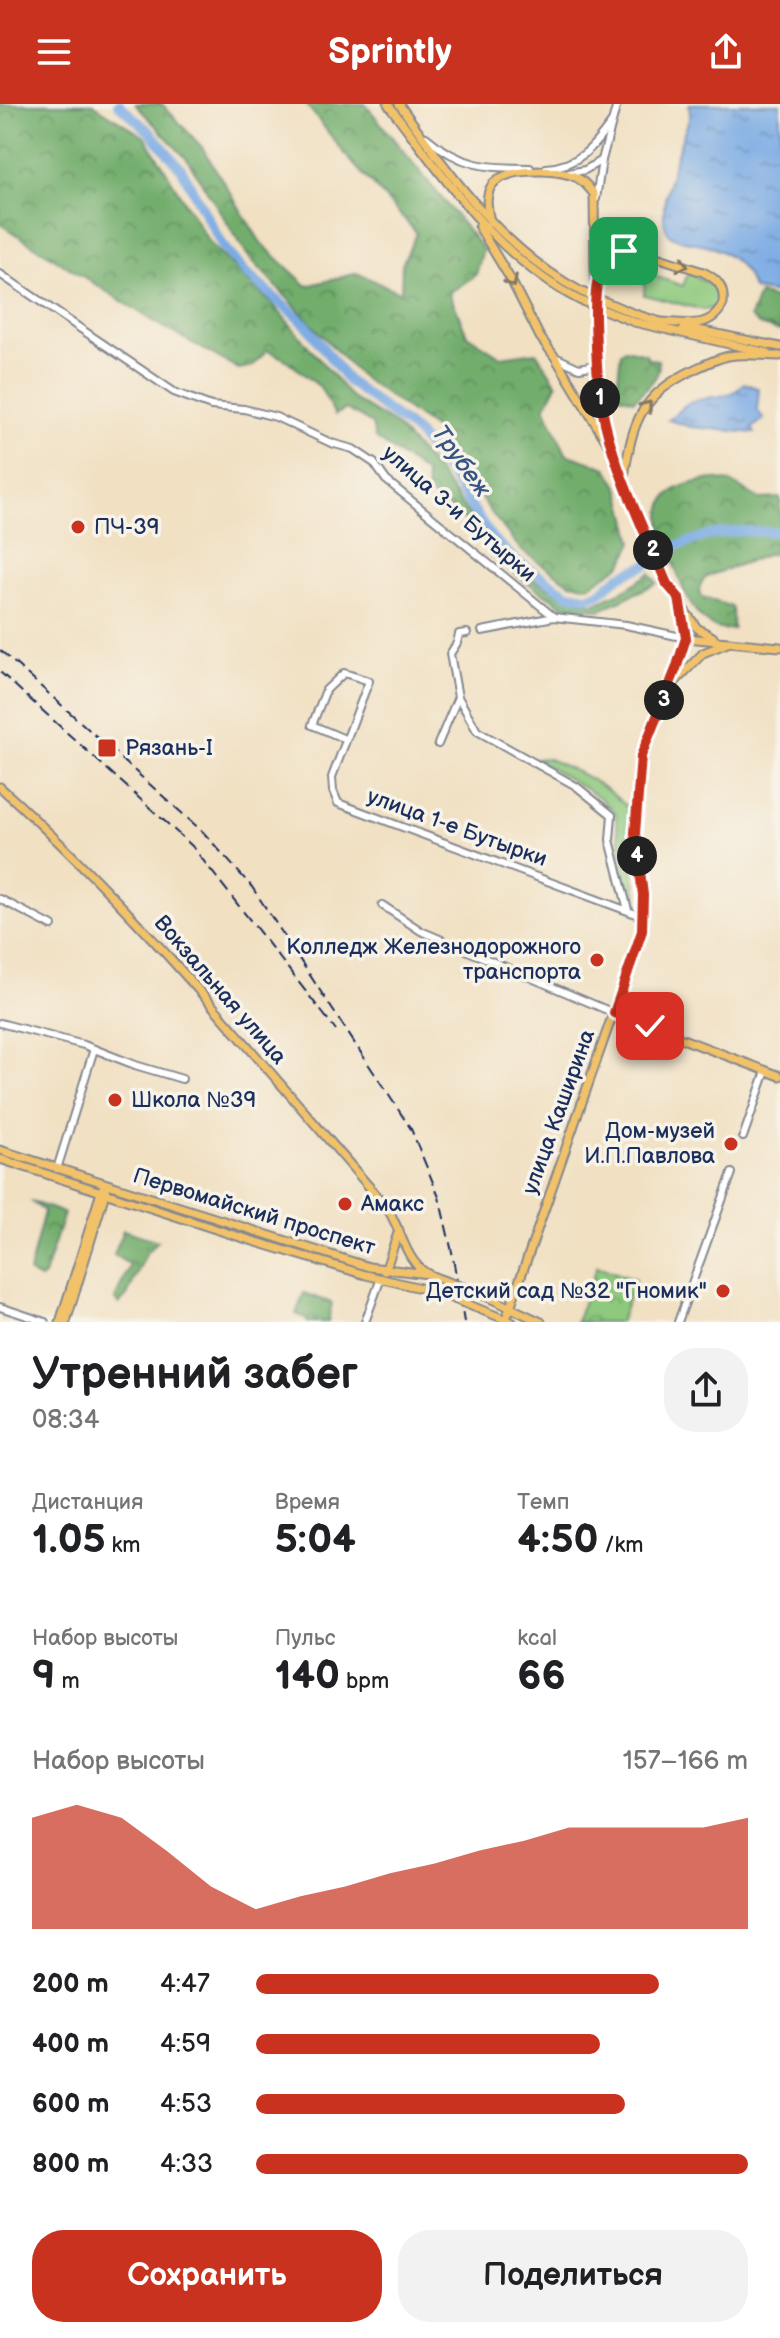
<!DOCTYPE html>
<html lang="ru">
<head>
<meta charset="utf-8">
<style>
  :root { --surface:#fff; --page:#f2f2f2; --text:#202124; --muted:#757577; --accent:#c8321e }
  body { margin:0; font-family:"Balsamiq Sans",sans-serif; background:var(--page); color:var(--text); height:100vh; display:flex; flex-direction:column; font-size:30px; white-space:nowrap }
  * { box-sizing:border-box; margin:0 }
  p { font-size:26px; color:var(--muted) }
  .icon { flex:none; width:44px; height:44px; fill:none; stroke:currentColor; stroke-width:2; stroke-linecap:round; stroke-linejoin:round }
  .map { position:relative; height:1218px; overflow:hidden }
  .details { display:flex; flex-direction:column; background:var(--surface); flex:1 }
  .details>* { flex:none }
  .pin { position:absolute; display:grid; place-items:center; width:68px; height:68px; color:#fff; margin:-34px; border-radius:16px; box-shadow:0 4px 12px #0006 }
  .km { position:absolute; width:40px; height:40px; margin:-20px; border-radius:50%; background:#222; color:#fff; font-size:22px; line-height:40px; text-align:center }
  .round { display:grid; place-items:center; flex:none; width:84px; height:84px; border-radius:32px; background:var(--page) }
  .overview { display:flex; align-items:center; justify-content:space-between; height:136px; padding:0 32px }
  h1 { font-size:44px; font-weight:600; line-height:60px }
  .metrics { display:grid; grid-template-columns:repeat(3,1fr); gap:12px; height:136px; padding:8px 32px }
  .metrics div { display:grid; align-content:center }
  .metrics b { font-size:40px; font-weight:600 }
  .metrics small { font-size:22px; font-weight:400 }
  .metrics p { font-size:22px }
  .chart { height:224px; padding:16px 32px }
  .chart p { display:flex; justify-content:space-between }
  .chart svg { width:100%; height:144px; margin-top:8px; fill:var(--accent); opacity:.7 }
  .action { display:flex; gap:16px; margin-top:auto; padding:16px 32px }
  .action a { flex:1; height:92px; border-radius:32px; background:var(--accent); color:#fff; font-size:32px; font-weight:600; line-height:92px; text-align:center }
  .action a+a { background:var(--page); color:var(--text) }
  ul { padding:0 32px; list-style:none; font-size:26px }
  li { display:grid; grid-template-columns:128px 96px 1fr; align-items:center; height:60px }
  li i { height:20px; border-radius:10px; background:var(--accent) }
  header { display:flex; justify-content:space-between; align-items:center; height:104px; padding:0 32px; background:var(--accent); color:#fff; font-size:36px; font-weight:600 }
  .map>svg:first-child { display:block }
  .grass { fill:#8ec97d; stroke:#547c6e; stroke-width:2 }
  .forest { fill:url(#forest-crowns); stroke:#466e65; stroke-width:2 }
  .park { fill:url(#park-crowns); stroke:#547c6e; stroke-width:2 }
  .water { fill:url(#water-ripples); stroke:#4a6ca1; stroke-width:2 }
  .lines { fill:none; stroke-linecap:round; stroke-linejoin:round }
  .river { stroke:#7aaae4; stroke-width:10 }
  .minor-casing { stroke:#868890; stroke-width:10 }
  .major-casing { stroke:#868890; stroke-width:11 }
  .minor { stroke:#fff; stroke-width:6 }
  .major { stroke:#f2c26a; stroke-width:7 }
  .rail { stroke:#1b2f5e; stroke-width:2; stroke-dasharray:12 6; stroke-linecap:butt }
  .major-bridge-casing { stroke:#868890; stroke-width:11; stroke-linecap:butt }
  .major-bridge { stroke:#f2c26a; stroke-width:7 }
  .oneway { stroke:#867864 }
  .route-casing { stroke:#fff; stroke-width:16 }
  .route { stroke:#c8321e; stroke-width:10 }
  .poi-dot { fill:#c8321e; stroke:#f7f3e8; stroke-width:3 }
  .labels { text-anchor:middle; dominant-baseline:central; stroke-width:7; stroke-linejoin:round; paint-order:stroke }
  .street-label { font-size:22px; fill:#1b2f5e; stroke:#f7f3e8 }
  .poi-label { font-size:22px; fill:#1b2f5e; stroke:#f7f3e8; text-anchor:start }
  .water-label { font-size:24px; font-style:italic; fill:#385486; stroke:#f7f3e8 }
</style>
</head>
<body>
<header><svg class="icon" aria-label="menu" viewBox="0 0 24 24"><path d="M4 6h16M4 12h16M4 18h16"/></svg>Sprintly<svg class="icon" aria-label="share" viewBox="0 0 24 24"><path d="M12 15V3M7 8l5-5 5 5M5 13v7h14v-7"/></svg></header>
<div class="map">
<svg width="780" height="1218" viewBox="0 0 780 1218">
  <defs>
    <pattern id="forest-crowns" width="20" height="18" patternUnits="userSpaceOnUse" patternTransform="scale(2)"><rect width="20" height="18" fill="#72ad6c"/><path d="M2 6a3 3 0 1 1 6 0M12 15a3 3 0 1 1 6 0" fill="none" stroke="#5d8d5c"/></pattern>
    <pattern id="park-crowns" width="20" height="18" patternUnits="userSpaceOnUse" patternTransform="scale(2)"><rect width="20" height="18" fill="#8ec97d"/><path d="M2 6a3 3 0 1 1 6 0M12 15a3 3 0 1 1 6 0" fill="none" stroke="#73a46a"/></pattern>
    <pattern id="water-ripples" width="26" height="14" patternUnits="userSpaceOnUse" patternTransform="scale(2)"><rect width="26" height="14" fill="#7aaae4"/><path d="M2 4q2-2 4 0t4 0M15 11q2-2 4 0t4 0" fill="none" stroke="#638bbc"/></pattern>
  </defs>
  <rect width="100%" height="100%" fill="#f7f3e8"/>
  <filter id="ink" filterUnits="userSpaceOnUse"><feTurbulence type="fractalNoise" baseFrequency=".0125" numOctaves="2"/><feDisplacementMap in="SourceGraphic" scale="16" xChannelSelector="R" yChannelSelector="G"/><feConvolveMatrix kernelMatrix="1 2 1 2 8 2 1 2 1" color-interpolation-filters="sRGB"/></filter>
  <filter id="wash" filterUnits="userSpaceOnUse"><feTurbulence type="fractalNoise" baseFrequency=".006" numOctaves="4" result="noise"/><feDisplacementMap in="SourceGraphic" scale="32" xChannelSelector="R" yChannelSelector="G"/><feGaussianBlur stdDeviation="1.8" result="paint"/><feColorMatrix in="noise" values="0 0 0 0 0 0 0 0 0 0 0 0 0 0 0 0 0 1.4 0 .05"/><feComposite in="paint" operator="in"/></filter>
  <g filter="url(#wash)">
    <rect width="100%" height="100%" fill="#f1e0c2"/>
    <g class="grass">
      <path d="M645,154L654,158V172L683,182L688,169L711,180L718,187V196L713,204L704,206L644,191Z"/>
      <path d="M546,654C578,667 604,680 628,704V732L639,807L631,804L615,708L599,693L536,655Z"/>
    </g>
    <g class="forest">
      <path d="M0,0H93L146,34L209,138L247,177L271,198L352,294L394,320L434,363L496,447L523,470L564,492L594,500L628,484L650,469L657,479L600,506L562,501L520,474L491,451L485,437L462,413L428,389L425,369L375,334L372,320L346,305L335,311L320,283L285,255L267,246L253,262L239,265L158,220L0,120Z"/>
      <path d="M135,0H162L202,43L261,139L307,182L357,169L401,189L402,160L417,129L349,55L306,0H365L483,145L476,171L449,189L467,231L501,253L536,248L557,280L545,303L566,350L607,364L620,386L633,438L622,460L589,482L570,479L521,446L490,407L434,324L360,272L248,152L187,55Z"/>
      <path d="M759,190L780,197V227L759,221L750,213Z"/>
      <path d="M625,245L646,250L648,255L658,256C663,273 645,284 634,296L620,292L618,274L621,248Z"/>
      <path d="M713,375L730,378L760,395L780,394V450H769L708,472C700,478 698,483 701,493L732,503L733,525C690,534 674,457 662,426C655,385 681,381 713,375Z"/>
      <path d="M30,1097L64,1109L44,1172L40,1175L29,1169L44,1107Z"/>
      <path d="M123,1126L158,1137L146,1149L127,1192L119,1200L115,1195L130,1161L114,1151Z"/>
      <path d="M304,1189L332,1199L328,1218H307L306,1214L296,1210Z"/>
    </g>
    <path class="park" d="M597,1162L635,1176L620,1218H576Z"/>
    <g class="water">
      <path d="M689,0H780V190L754,186C750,181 749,176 746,170C739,158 725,148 712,143C700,138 680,139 670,131C650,113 683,34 690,12Z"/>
      <path d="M744,279L759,285L757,306L764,315L752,324L755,329L691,323L668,316C675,311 682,302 689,299C707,290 731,297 744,279Z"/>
    </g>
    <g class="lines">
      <path class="river" d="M118,0L152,30L182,66L222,141L247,170L306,221L348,277L416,328L450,370L492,434L517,457L568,490L587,493L598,490L620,472L646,461L679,441L709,431L738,427L780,428"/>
    </g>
  </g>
  <g filter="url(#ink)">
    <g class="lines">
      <g class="minor-casing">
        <g id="minor">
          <path d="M426,33C461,63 486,64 530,64"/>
          <path d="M546,64C578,62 593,44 611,19"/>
          <path d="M569,69L585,66L602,56"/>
          <path d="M596,95L602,56L617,0"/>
          <path d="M0,170L174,288L211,302L244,305L276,313L331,339L353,345L374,359L386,376L554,513"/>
          <path d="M555,253L579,264L596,261"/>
          <path d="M482,527L554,513L626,521L686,534"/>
          <path d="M467,529L459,530L457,539L450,550L458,593L477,627L576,682L612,711L610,736L628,806"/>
          <path d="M345,635L312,621L326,586L344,569L369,577L332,673L333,687L338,699L644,813"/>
          <path d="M438,640L458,593"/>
          <path d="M0,795L52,822"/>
          <path d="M382,801L421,827L614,909"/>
          <path d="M0,919L84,941L135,961L182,975"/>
          <path d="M743,1033L766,967"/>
          <path d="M57,1065L94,945"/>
          <path d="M0,1203L45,1218"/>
          <path d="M365,1218L381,1174"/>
          <path d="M678,1218L732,1069"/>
        </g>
      </g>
      <g class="major-casing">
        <g id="major">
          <path d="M388,0C445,74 495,152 579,196"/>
          <path d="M399,0C451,72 502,146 582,188"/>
          <path d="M490,118C488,106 484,93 492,81C504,64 551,65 570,71C581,74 587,81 594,90L596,261L605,318L623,375L667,480L679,494L686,534L683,548L653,620L639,665L635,729L643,791L642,827L506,1215"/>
          <path d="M479,123L511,176L540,233L555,253L609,342"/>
          <path d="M596,176L616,149L632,146L641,148L703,168C717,175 725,183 723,200C711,226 685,219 661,218"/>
          <path d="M635,210L664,219"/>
          <path d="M634,218L768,249"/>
          <path d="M684,223L780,243"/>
          <path d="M624,373C633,316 640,292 695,265C708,259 722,252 736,251C751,250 766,252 780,252"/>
          <path d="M685,507L697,524L713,533"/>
          <path d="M686,534L780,543"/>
          <path d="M674,579L703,549L730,538"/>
          <path d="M0,683C141,810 261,959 385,1101C401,1122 404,1157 428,1170"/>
          <path d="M614,909L780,972"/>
          <path d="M0,1046L369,1163L428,1170L437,1174"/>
          <path d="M0,1055L240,1133L366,1171L433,1187"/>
          <path d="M385,1167L399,1126"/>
          <path d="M479,1189L541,1218"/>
          <path d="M474,1203L512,1218"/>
          <path d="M60,1218L102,1085"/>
          <path d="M66,1218L106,1086"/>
        </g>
      </g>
      <use href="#minor" class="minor"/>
      <use href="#major" class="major"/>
      <g class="rail">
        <path d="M0,546L203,728L252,783L411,1025L439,1093L452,1148L464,1218"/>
        <path d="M0,568L192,742L336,926"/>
      </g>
      <g class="major-bridge-casing">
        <g id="major-bridge">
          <path d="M582,188L635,210"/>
          <path d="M579,196L634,218"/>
          <path d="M437,1174L479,1189"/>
          <path d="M433,1187L474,1203"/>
        </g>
      </g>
      <use href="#major-bridge" class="major-bridge"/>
    </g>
    <defs><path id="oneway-chevron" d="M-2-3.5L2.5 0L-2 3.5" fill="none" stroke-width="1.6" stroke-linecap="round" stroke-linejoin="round" transform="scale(2)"/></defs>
    <g class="oneway">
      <use href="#oneway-chevron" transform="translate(683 161) rotate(18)"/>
      <use href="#oneway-chevron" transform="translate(512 178) rotate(62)"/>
      <use href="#oneway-chevron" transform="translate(647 302) rotate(-52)"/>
    </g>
  </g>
  <g class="lines" filter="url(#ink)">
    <g class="route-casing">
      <path id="route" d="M624,147C594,156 595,188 595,214C596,249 597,284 605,319C618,374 645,428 667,480L679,494L686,534L676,565L641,652L635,729L643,791L642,827L614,909L650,922"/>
    </g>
    <use href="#route" class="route"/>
  </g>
  <g class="poi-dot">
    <circle cx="78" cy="423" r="8"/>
    <rect x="97" y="634" width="20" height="20" rx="4"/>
    <circle cx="597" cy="856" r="8"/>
    <circle cx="115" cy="996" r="8"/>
    <circle cx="731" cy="1040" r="8"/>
    <circle cx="345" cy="1100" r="8"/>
    <circle cx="723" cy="1187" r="8"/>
  </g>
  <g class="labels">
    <g class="street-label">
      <text transform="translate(459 410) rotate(41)">улица 3-и Бутырки</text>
      <text transform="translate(457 724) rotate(20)">улица 1-е Бутырки</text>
      <text transform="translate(220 886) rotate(49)">Вокзальная улица</text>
      <text transform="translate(559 1008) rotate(-70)">улица Каширина</text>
      <text transform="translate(254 1108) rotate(17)">Первомайский проспект</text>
    </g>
    <g class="poi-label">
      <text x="94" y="423">ПЧ-39</text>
      <text x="125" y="644">Рязань-I</text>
      <text x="581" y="843" text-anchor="end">Колледж Железнодорожного<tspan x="581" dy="25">транспорта</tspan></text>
      <text x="131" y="996">Школа №39</text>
      <text x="715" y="1027" text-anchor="end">Дом-музей<tspan x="715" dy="25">И.П.Павлова</tspan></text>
      <text x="361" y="1100">Амакс</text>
      <text x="707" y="1187" text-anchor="end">Детский сад №32 "Гномик"</text>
    </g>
    <g class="water-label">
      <text transform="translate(461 357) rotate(54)">Трубеж</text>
    </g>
  </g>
</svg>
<div class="pin" style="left:624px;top:147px;background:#1e9e55"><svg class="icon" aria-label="arrive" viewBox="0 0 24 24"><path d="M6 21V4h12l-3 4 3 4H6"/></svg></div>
<div class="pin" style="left:650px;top:922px;background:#d93025"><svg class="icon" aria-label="check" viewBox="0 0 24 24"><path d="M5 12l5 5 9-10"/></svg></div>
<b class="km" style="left:600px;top:294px">1</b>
<b class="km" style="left:653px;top:446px">2</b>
<b class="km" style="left:664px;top:596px">3</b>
<b class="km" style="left:637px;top:752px">4</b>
</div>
<section class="details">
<div class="overview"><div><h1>Утренний забег</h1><p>08:34</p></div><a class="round"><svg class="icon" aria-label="share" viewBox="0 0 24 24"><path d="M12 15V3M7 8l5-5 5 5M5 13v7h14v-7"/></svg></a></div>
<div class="metrics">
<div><p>Дистанция</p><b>1.05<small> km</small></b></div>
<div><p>Время</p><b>5:04</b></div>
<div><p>Темп</p><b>4:50<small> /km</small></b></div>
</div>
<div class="metrics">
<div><p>Набор высоты</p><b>9<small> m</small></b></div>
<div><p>Пульс</p><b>140<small> bpm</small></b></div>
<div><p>kcal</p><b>66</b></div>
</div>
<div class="chart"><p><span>Набор высоты</span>157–166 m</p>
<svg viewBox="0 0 160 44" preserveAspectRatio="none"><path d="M0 44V10L10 6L20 10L30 20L40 31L50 38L60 34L70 31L80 27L90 24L100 20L110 17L120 13L130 13L140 13L150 13L160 10V44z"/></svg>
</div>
<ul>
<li><b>200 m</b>4:47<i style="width:82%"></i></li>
<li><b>400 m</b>4:59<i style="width:70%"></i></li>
<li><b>600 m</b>4:53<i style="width:75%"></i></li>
<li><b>800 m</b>4:33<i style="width:100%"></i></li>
</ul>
<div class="action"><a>Сохранить</a><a>Поделиться</a></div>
</section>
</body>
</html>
